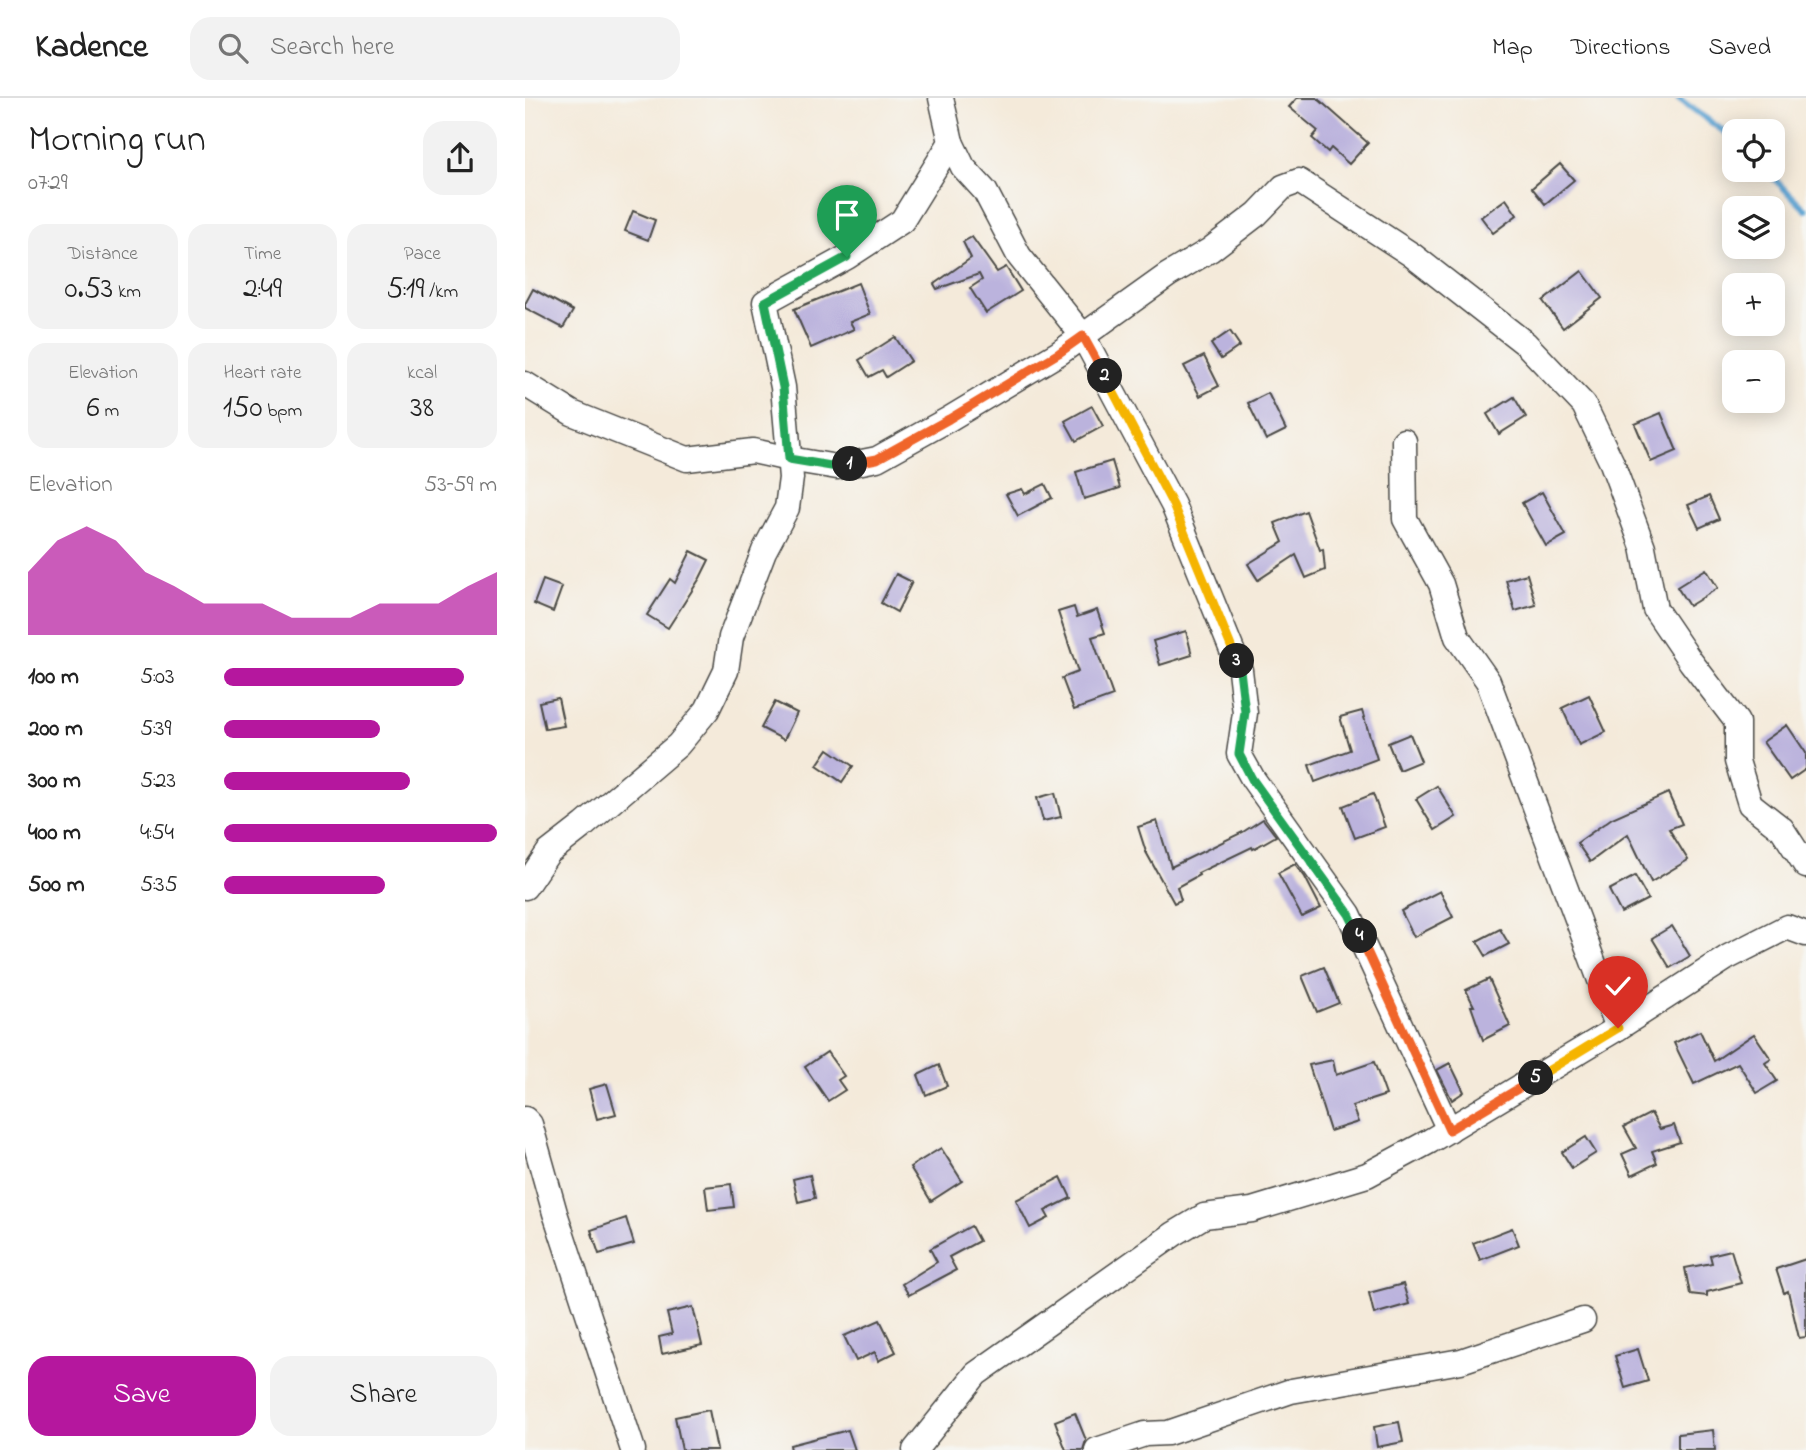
<!DOCTYPE html>
<html lang="en">
<head>
<meta charset="utf-8">
<style>
  :root { --surface:#fff; --page:#f2f2f2; --text:#222; --muted:#767676; --line:#e0e0e0; --accent:#b5179e }
  body { margin:0; font-family:"Indie Flower",sans-serif; background:var(--page); color:var(--text); height:100vh; display:flex; flex-direction:column; font-size:26px; white-space:nowrap }
  * { box-sizing:border-box; margin:0 }
  p { font-size:23px; color:var(--muted) }
  .icon { flex:none; width:38px; height:38px; fill:none; stroke:currentColor; stroke-width:2; stroke-linecap:round; stroke-linejoin:round }
  .map { position:relative; flex:1; overflow:hidden }
  .sheet { display:flex; flex-direction:column; background:var(--surface); width:525px }
  .sheet>* { flex:none }
  .controls { position:absolute; left:1197px; top:21px; display:grid; gap:14px }
  .controls a { display:grid; place-items:center; width:63px; height:63px; border-radius:14px; background:var(--surface); box-shadow:0 4px 18px #0003; font-size:35px }
  .pin { position:absolute; display:grid; place-items:center; width:60px; height:60px; color:#fff; margin:-72px -30px; border-radius:50% 50% 50% 0; rotate:-45deg; box-shadow:0 0 7px #0007 }
  .pin .icon { rotate:45deg }
  .km { position:absolute; width:35px; height:35px; margin:-18px; border-radius:50%; background:#222; color:#fff; font-size:19px; line-height:35px; text-align:center }
  .round { display:grid; place-items:center; flex:none; width:74px; height:74px; border-radius:21px; background:var(--page) }
  .headline { display:flex; align-items:center; justify-content:space-between; height:119px; padding:0 28px }
  h1 { font-size:38px; font-weight:600; line-height:52px }
  .stats { display:grid; grid-template-columns:repeat(3,1fr); gap:10px; height:119px; padding:7px 28px }
  .stats div { display:grid; align-content:center; border-radius:18px; background:var(--page); text-align:center }
  .stats b { font-size:30px; font-weight:600 }
  .stats small { font-size:19px; font-weight:400 }
  .stats p { font-size:19px }
  .chart { height:196px; padding:14px 28px }
  .chart p { display:flex; justify-content:space-between }
  .chart svg { width:100%; height:126px; margin-top:7px; fill:var(--accent); opacity:.7 }
  .action { display:flex; gap:14px; margin-top:auto; padding:14px 28px }
  .action a { flex:1; height:80px; border-radius:21px; background:var(--accent); color:#fff; font-size:28px; font-weight:600; line-height:80px; text-align:center }
  .action a+a { background:var(--page); color:var(--text) }
  ul { padding:0 28px; list-style:none; font-size:23px }
  li { display:grid; grid-template-columns:112px 84px 1fr; align-items:center; height:52px }
  li i { height:18px; border-radius:9px; background:var(--accent) }
  header { display:flex; align-items:center; gap:42px; box-sizing:border-box; height:98px; padding:0 35px; background:var(--surface); border-bottom:2px solid var(--line) }
  header strong { font-size:33px }
  nav { display:flex; gap:38px; margin-inline-start:auto; font-size:24px }
  .search { width:490px; height:63px; background:var(--page); display:flex; align-items:center; gap:18px; box-sizing:border-box; padding:0 24px; border-radius:21px; color:var(--muted); font-size:26px }
  main { display:flex; flex:1; min-height:0 }
  .map>svg:first-child { display:block }
  .lines { fill:none; stroke-linecap:round; stroke-linejoin:round }
  .stream { stroke:#5aa2d1; stroke-width:6 }
  .building { fill:#bbb3dd }
  .street-casing { stroke:#494845; stroke-width:27 }
  .street { stroke:#fff; stroke-width:24 }
  .split-1-casing { stroke:#fff; stroke-width:14 }
  .split-2-casing { stroke:#fff; stroke-width:14 }
  .split-3-casing { stroke:#fff; stroke-width:14 }
  .split-4-casing { stroke:#fff; stroke-width:14 }
  .split-5-casing { stroke:#fff; stroke-width:14 }
  .split-6-casing { stroke:#fff; stroke-width:14 }
  .split-1 { stroke:#22a559; stroke-width:9 }
  .split-2 { stroke:#f0652b; stroke-width:9 }
  .split-3 { stroke:#f5b400; stroke-width:9 }
  .split-4 { stroke:#22a559; stroke-width:9 }
  .split-5 { stroke:#f0652b; stroke-width:9 }
  .split-6 { stroke:#f5b400; stroke-width:9 }
</style>
</head>
<body>
<header>
<strong>Kadence</strong>
<div class="search"><svg class="icon" aria-label="search" viewBox="0 0 24 24"><circle cx="10" cy="10" r="6"/><path d="M15 15l6 6"/></svg>Search here</div>
<nav><a>Map</a><a>Directions</a><a>Saved</a></nav>
</header>
<main>
<section class="sheet">
<div class="headline"><div><h1>Morning run</h1><p>07:29</p></div><a class="round"><svg class="icon" aria-label="share" viewBox="0 0 24 24"><path d="M12 15V3M7 8l5-5 5 5M5 13v7h14v-7"/></svg></a></div>
<div class="stats">
<div><p>Distance</p><b>0.53<small> km</small></b></div>
<div><p>Time</p><b>2:49</b></div>
<div><p>Pace</p><b>5:19<small> /km</small></b></div>
</div>
<div class="stats">
<div><p>Elevation</p><b>6<small> m</small></b></div>
<div><p>Heart rate</p><b>150<small> bpm</small></b></div>
<div><p>kcal</p><b>38</b></div>
</div>
<div class="chart"><p><span>Elevation</span>53–59 m</p>
<svg viewBox="0 0 160 44" preserveAspectRatio="none"><path d="M0 44V22L10 11L20 6L30 11L40 22L50 27L60 33L70 33L80 33L90 38L100 38L110 38L120 33L130 33L140 33L150 27L160 22V44z"/></svg>
</div>
<ul>
<li><b>100 m</b>5:03<i style="width:88%"></i></li>
<li><b>200 m</b>5:39<i style="width:57%"></i></li>
<li><b>300 m</b>5:23<i style="width:68%"></i></li>
<li><b>400 m</b>4:54<i style="width:100%"></i></li>
<li><b>500 m</b>5:35<i style="width:59%"></i></li>
</ul>
<div class="action"><a>Save</a><a>Share</a></div>
</section>
<div class="map">
<svg width="1281" height="1352" viewBox="0 0 1281 1352">
  <rect width="100%" height="100%" fill="#f6f6f2"/>
  <filter id="ink" filterUnits="userSpaceOnUse"><feTurbulence type="fractalNoise" baseFrequency=".0143" numOctaves="2"/><feDisplacementMap in="SourceGraphic" scale="14" xChannelSelector="R" yChannelSelector="G"/><feConvolveMatrix kernelMatrix="1 2 1 2 8 2 1 2 1" color-interpolation-filters="sRGB"/></filter>
  <filter id="wash" filterUnits="userSpaceOnUse"><feTurbulence type="fractalNoise" baseFrequency=".00686" numOctaves="4" result="noise"/><feDisplacementMap in="SourceGraphic" scale="28" xChannelSelector="R" yChannelSelector="G"/><feGaussianBlur stdDeviation="1.57" result="paint"/><feColorMatrix in="noise" values="0 0 0 0 0 0 0 0 0 0 0 0 0 0 0 0 0 1.4 0 .05"/><feComposite in="paint" operator="in"/></filter>
  <g filter="url(#wash)">
    <rect width="100%" height="100%" fill="#f4eada"/>
    <g class="lines">
      <g class="stream">
        <path d="M1153,0L1209,41"/>
        <path d="M1240,72L1281,112"/>
      </g>
    </g>
    <g id="blocks">
      <g class="building">
        <path d="M772,0H792L843,45L824,66L806,50L803,54L787,40L793,33L764,9Z"/>
        <path d="M1035,66L1049,82L1020,106L1007,90Z"/>
        <path d="M981,101L992,117L968,135L956,119Z"/>
        <path d="M108,113L130,122L123,142L100,133Z"/>
        <path d="M447,139L472,174L481,169L496,193L461,215L445,190L457,182L454,176L412,191L409,186L446,160L438,144Z"/>
        <path d="M1057,173L1077,200L1038,230L1018,203Z"/>
        <path d="M333,185L345,216L325,224L329,231L286,250L269,211Z"/>
        <path d="M8,191L48,213L38,230L0,210V206Z"/>
        <path d="M705,233L715,248L696,261L686,246Z"/>
        <path d="M370,239L386,263L361,279L357,272L344,279L334,262Z"/>
        <path d="M679,258L694,288L675,298L659,268Z"/>
        <path d="M743,295L761,332L741,342L723,305Z"/>
        <path d="M989,299L1001,319L974,336L962,316Z"/>
        <path d="M567,308L578,328L551,343L540,323Z"/>
        <path d="M1136,315L1152,353L1126,364L1110,326Z"/>
        <path d="M587,363L595,390L559,401L551,374Z"/>
        <path d="M520,386L527,400L493,418L481,396L497,391L500,396Z"/>
        <path d="M1017,394L1041,437L1021,448L997,405Z"/>
        <path d="M1184,398L1194,421L1174,430L1163,407Z"/>
        <path d="M781,413L795,452L798,451L800,472L781,480L771,457L733,482L723,466L758,444L750,425Z"/>
        <path d="M166,453L184,462L175,480L143,530L122,517L145,481L150,485Z"/>
        <path d="M1181,471L1193,490L1164,508L1152,489Z"/>
        <path d="M371,476L387,484L372,514L356,505Z"/>
        <path d="M1002,476L1011,507L990,513L981,482Z"/>
        <path d="M18,482L37,489L28,514L9,506Z"/>
        <path d="M549,509L552,519L572,512L580,535L567,539L588,598L549,612L537,580L553,574L533,514Z"/>
        <path d="M661,533L667,557L635,567L628,543Z"/>
        <path d="M1064,597L1081,634L1054,647L1037,610Z"/>
        <path d="M33,600L39,628L20,631L14,604Z"/>
        <path d="M250,604L272,615L259,642L236,630Z"/>
        <path d="M837,613L852,661L790,684L784,667L825,652L815,619Z"/>
        <path d="M1262,627L1281,655V671L1265,682L1238,644Z"/>
        <path d="M885,636L896,663L874,672L863,645Z"/>
        <path d="M303,651L328,668L317,684L292,667Z"/>
        <path d="M912,688L931,719L910,732L891,701Z"/>
        <path d="M530,695L536,719L518,723L512,700Z"/>
        <path d="M1143,695L1157,726L1144,731L1163,762L1126,784L1103,736L1065,764L1052,745L1087,720Z"/>
        <path d="M848,696L860,729L830,740L818,708Z"/>
        <path d="M738,721L751,738L728,751L727,749L673,775L674,777L652,789L656,802L649,805L621,754L613,729L632,723L646,769L718,734Z"/>
        <path d="M770,766L780,779L796,810L777,819L753,775Z"/>
        <path d="M1110,778L1123,801L1096,815L1084,792Z"/>
        <path d="M915,793L928,819L889,839L876,813Z"/>
        <path d="M1147,828L1165,858L1145,870L1127,840Z"/>
        <path d="M975,831L984,846L961,858L952,843Z"/>
        <path d="M799,869L814,905L792,914L777,878Z"/>
        <path d="M964,881L985,928L958,942L946,908H949L941,892Z"/>
        <path d="M1175,933L1189,963L1229,936L1246,961L1240,965L1252,983L1232,995L1213,965L1169,986L1149,945Z"/>
        <path d="M302,954L319,978L313,982L320,992L303,1003L280,969Z"/>
        <path d="M808,962L811,977L849,964L861,997L827,1008L833,1024L805,1033L784,967Z"/>
        <path d="M925,965L939,994L927,1002L912,972Z"/>
        <path d="M414,967L422,988L401,997L393,977Z"/>
        <path d="M82,986L91,1016L72,1021L64,991Z"/>
        <path d="M1126,1015L1135,1031L1149,1027L1155,1044L1127,1053L1132,1065L1107,1077L1097,1056L1111,1050L1099,1029Z"/>
        <path d="M1061,1039L1071,1055L1047,1070L1037,1054Z"/>
        <path d="M416,1050L437,1083L406,1103L385,1069Z"/>
        <path d="M285,1077L290,1100L273,1104L268,1081Z"/>
        <path d="M536,1079L546,1100L520,1113L524,1120L505,1130L491,1102Z"/>
        <path d="M206,1086L209,1109L183,1112L180,1089Z"/>
        <path d="M101,1120L109,1146L74,1156L66,1132Z"/>
        <path d="M446,1128L454,1143L424,1159L431,1172L384,1197L377,1186L412,1164L405,1151Z"/>
        <path d="M987,1130L994,1147L955,1162L948,1145Z"/>
        <path d="M1206,1152L1216,1185L1182,1194V1198L1165,1196L1160,1170L1187,1165L1185,1157Z"/>
        <path d="M1281,1161V1239L1274,1240L1263,1193L1259,1195L1251,1171Z"/>
        <path d="M878,1186L884,1206L849,1216L844,1195Z"/>
        <path d="M168,1209L177,1247L137,1256L134,1239L147,1236L142,1215Z"/>
        <path d="M355,1222L371,1254L353,1263L350,1254L331,1263L319,1238Z"/>
        <path d="M1113,1251L1123,1283L1100,1290L1090,1258Z"/>
        <path d="M184,1312L192,1352H157L150,1319Z"/>
        <path d="M550,1315L561,1342L558,1352H541L530,1323Z"/>
        <path d="M874,1324L878,1344L852,1349L849,1329Z"/>
        <path d="M323,1332L330,1352H266L265,1347Z"/>
        <path d="M1188,1332L1190,1352H1153V1336Z"/>
      </g>
    </g>
  </g>
  <g filter="url(#ink)">
    <use href="#blocks" fill-opacity="0" stroke="#494845" stroke-width="2"/>
    <g class="lines">
      <g class="street-casing">
        <g id="street">
          <path d="M426,44L438,69L460,93L494,158L558,238L648,407L715,572L720,615L714,656L728,681L824,816L924,1032"/>
          <path d="M0,286L47,315L162,361L228,353L264,361L312,369L352,361L424,321L534,255L643,177L685,152L732,116L758,89L774,83L887,157L1001,246L1059,307L1087,365L1118,449L1130,511L1166,564L1212,624V663L1225,706L1257,731L1281,768"/>
          <path d="M879,343L880,421L916,486L932,539L963,583L1093,930"/>
          <path d="M0,789L23,755L59,727L153,647L182,612L201,573L206,539L239,453L262,410L266,380L258,289L240,204L322,159L377,123L426,44L416,0"/>
          <path d="M0,1021L5,1026L30,1115L108,1352"/>
          <path d="M390,1352L451,1276L649,1136L679,1118L727,1112L842,1077L905,1043L1093,930L1203,859L1262,829L1281,836"/>
          <path d="M572,1352L620,1336L643,1335L766,1293L936,1263L1058,1222"/>
        </g>
      </g>
      <use href="#street" class="street"/>
    </g>
  </g>
  <g class="lines" filter="url(#ink)">
    <g class="split-1-casing">
      <path id="split-1" d="M322,159L240,204L258,289L264,361L312,369L325,366"/>
    </g>
    <g class="split-2-casing">
      <path id="split-2" d="M325,366L352,361L424,321L534,255L558,238L580,278"/>
    </g>
    <g class="split-3-casing">
      <path id="split-3" d="M580,278L648,407L712,563"/>
    </g>
    <g class="split-4-casing">
      <path id="split-4" d="M712,563L715,572L720,614L714,656L727,681L824,816L835,838"/>
    </g>
    <g class="split-5-casing">
      <path id="split-5" d="M835,838L924,1032L1011,980"/>
    </g>
    <g class="split-6-casing">
      <path id="split-6" d="M1011,980L1093,930"/>
    </g>
    <use href="#split-1" class="split-1"/>
    <use href="#split-2" class="split-2"/>
    <use href="#split-3" class="split-3"/>
    <use href="#split-4" class="split-4"/>
    <use href="#split-5" class="split-5"/>
    <use href="#split-6" class="split-6"/>
  </g>
</svg>
<div class="controls">
<a><svg class="icon" aria-label="locate" viewBox="0 0 24 24"><circle cx="12" cy="12" r="6"/><path d="M12 2v4M12 18v4M2 12h4M18 12h4"/></svg></a>
<a><svg class="icon" aria-label="layers" viewBox="0 0 24 24"><path d="M12 4l9 5-9 5-9-5zM3 14l9 5 9-5"/></svg></a>
<a>+</a>
<a>−</a>
</div>
<div class="pin" style="left:322px;top:159px;background:#1e9e55"><svg class="icon" aria-label="arrive" viewBox="0 0 24 24"><path d="M6 21V4h12l-3 4 3 4H6"/></svg></div>
<div class="pin" style="left:1093px;top:930px;background:#d93025"><svg class="icon" aria-label="check" viewBox="0 0 24 24"><path d="M5 12l5 5 9-10"/></svg></div>
<b class="km" style="left:325px;top:366px">1</b>
<b class="km" style="left:580px;top:278px">2</b>
<b class="km" style="left:712px;top:563px">3</b>
<b class="km" style="left:835px;top:838px">4</b>
<b class="km" style="left:1011px;top:980px">5</b>
</div>
</main>
</body>
</html>
